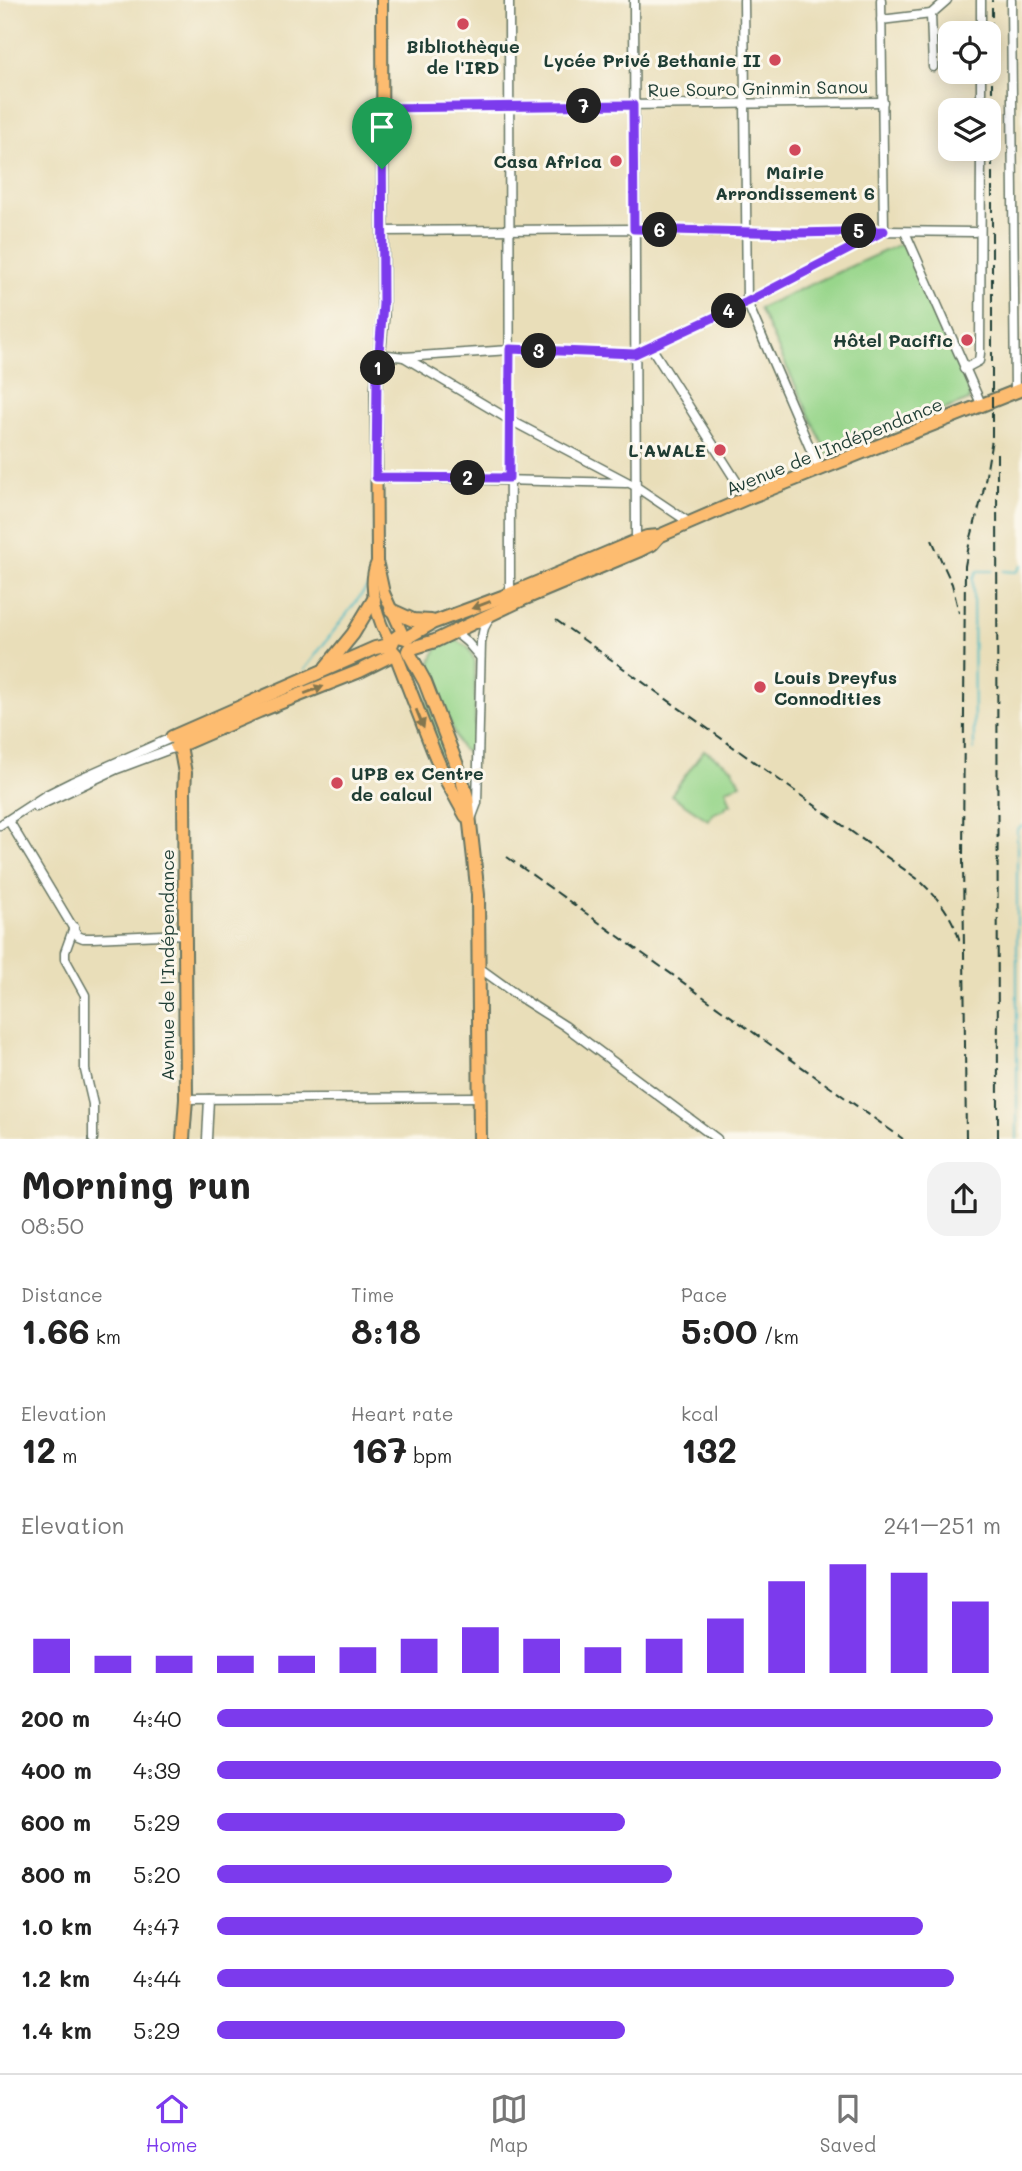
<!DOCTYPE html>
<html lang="en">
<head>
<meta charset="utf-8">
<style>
  :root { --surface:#fff; --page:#f2f2f2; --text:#222; --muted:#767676; --line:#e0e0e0; --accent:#7c3aed }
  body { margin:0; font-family:Mali,sans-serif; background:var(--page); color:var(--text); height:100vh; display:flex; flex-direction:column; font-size:26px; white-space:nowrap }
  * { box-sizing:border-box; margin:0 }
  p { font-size:23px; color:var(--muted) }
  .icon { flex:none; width:38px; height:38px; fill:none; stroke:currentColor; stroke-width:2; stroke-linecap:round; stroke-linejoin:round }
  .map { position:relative; height:1139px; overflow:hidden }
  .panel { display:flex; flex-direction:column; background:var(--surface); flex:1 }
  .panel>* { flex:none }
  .tools { position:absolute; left:938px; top:21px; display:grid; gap:14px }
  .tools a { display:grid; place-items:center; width:63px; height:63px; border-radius:14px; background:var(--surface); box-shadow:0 4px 18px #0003; font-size:35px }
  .pin { position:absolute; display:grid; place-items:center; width:60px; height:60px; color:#fff; margin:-72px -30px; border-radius:50% 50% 50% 0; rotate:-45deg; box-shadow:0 0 7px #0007 }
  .pin .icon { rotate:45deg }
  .km { position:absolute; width:35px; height:35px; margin:-18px; border-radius:50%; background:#222; color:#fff; font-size:19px; line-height:35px; text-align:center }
  .round { display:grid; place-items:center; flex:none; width:74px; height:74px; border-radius:21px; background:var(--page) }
  .head { display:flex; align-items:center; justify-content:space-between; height:119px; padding:0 21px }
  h1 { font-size:38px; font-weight:800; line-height:52px }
  .figures { display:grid; grid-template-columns:repeat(3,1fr); gap:10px; height:119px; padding:7px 21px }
  .figures div { display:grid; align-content:center }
  .figures b { font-size:35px; font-weight:800 }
  .figures small { font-size:19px; font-weight:400 }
  .figures p { font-size:19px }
  .chart { height:196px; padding:14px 21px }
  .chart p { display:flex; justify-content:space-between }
  .chart svg { width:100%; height:126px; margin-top:7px; stroke:var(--accent); stroke-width:6 }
  ul { padding:0 21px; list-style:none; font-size:23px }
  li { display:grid; grid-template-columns:112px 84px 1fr; align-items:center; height:52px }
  li i { height:18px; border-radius:9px; background:var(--accent) }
  .dock { display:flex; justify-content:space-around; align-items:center; height:98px; border-top:2px solid var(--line); background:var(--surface); font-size:19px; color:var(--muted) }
  .dock a { display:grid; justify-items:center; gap:4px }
  .dock .active { color:var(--accent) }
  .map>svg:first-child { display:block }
  .green { fill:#98d68b; stroke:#5c8a60; stroke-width:2 }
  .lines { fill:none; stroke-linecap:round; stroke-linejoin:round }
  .stream { stroke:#4dbbc5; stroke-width:2 }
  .minor-casing { stroke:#667563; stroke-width:11 }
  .major-casing { stroke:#667563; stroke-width:14 }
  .highway-casing { stroke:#667563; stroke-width:16 }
  .minor { stroke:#fff; stroke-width:8 }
  .major { stroke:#fdbc70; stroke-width:10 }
  .highway { stroke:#fdbc70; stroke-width:12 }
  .rail { stroke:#1f3d34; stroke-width:2; stroke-dasharray:10 5; stroke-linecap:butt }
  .oneway { fill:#83764f }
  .route-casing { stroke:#fff; stroke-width:14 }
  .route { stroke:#7c3aed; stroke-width:9 }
  .poi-dot { fill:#d1495b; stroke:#fbf7ec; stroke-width:2.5 }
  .labels { text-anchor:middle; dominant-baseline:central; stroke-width:6; stroke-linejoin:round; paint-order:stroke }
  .poi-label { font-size:18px; font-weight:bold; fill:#1f3d34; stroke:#fbf7ec; text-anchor:end }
  .street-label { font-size:18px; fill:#1f3d34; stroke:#fbf7ec }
</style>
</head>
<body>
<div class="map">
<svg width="1022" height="1139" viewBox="0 0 1022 1139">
  <rect width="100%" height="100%" fill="#fbf7ec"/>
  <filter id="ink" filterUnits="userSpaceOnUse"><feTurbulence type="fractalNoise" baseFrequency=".0143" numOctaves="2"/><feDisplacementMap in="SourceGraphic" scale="14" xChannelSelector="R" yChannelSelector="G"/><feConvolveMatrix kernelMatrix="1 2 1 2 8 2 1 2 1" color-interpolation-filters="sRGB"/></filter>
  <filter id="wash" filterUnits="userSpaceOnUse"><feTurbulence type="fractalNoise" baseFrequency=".00686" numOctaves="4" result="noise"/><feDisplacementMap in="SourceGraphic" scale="28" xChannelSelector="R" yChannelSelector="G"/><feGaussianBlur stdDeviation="1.57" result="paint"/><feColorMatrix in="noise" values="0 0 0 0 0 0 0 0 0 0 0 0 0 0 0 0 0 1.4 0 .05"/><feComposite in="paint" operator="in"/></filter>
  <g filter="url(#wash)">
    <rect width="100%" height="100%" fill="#e9deb9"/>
    <g class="green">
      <path d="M902,243L970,393L969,400L828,455L759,308Z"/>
      <path d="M456,640L468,647L475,661V747L474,752L469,754L462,749L458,743L430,668C432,652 439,642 456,640Z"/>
      <path d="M412,663L459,786C444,778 412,687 403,666Z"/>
      <path d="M704,750L732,768L741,784L726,789L731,805H726V808L714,813L708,820L671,795Z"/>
    </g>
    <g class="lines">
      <g class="stream">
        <path d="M372,381L377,320"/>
        <path d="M371,563L372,552"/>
        <path d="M1003,571L1016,572L1022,565"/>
        <path d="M304,670L368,586"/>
        <path d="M974,750L973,578L977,571H992"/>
        <path d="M1017,1139V829L1022,826"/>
      </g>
    </g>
  </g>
  <g filter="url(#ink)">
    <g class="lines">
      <g class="minor-casing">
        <g id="minor">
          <path d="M509,0L510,594"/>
          <path d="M634,0L636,541"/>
          <path d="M744,0L747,302L819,469"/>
          <path d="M981,0V33"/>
          <path d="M1011,0L1015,392"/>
          <path d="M931,14L933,67"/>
          <path d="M881,20L931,14L947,0"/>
          <path d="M981,72V110"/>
          <path d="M382,108L883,102"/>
          <path d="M382,231L634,229L799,233L884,231L881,0"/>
          <path d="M905,232L982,406"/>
          <path d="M651,347L747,498"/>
          <path d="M380,354L404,357L510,350L635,354L747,302L884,231L974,232"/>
          <path d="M404,357L510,420L635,486L690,523"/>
          <path d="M964,369L979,361L980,353L981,149"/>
          <path d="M376,477L626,483"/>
          <path d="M455,632L467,642L480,657"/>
          <path d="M36,807L117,769L173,748"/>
          <path d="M471,819L477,803L481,642L484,628L491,615"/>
          <path d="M9,821L78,936L83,938H92L186,934"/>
          <path d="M0,825L46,795L72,782L171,738"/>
          <path d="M74,927L65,952V959L85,995V1070L93,1104V1139"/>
          <path d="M478,967L521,998L565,1026L717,1139"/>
          <path d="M186,1099L481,1097"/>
          <path d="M207,1139L209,1099"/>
        </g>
      </g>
      <g class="major-casing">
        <g id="major">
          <path d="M382,0L383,315L376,392L377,562C366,585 378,623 391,643"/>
          <path d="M378,565L384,593L404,637"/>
        </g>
      </g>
      <g class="highway-casing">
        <g id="highway">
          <path d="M391,610L413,620L431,621"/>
          <path d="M406,638L432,623L510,594L636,541L647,537L659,536L747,498L1022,389"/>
          <path d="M406,638L398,636L394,639L390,648L396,655L433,750L445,778L466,816"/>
          <path d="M409,649L435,641L523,599L640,550L652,544L659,536"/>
          <path d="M408,651L425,682L460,773L467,797L478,895L480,1139"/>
          <path d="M326,667L353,634L374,599"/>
          <path d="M178,735L185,773L184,791L186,1099L183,1139"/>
          <path d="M172,737L375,648L390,645"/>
          <path d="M176,747L259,711L360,671L394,654"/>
        </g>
      </g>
      <use href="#minor" class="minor"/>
      <use href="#major" class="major"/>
      <use href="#highway" class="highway"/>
      <g class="rail">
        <path d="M997,453L998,1139"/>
        <path d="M932,540L952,584L959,613"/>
        <path d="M556,620L919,880C938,898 953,916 960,942"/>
        <path d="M507,857L903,1139"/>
        <path d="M966,1139L963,858L965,566L969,545L983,493L992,439V0"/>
      </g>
    </g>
    <defs><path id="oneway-solid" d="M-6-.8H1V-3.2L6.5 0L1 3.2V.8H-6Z" transform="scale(1.75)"/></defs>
    <g class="oneway">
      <use href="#oneway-solid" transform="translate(481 605) rotate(159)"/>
      <use href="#oneway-solid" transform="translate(314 690) rotate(-21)"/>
      <use href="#oneway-solid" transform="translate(420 719) rotate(68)"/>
    </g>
  </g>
  <g class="lines" filter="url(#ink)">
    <g class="route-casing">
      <path id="route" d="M633,105L634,229L797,233L884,231L747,302L635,354L510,349L509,478L376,477L377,378L383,304L382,108Z"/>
    </g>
    <use href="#route" class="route"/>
  </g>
  <g class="poi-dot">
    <circle cx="463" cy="24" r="7"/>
    <circle cx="775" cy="60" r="7"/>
    <circle cx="795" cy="150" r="7"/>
    <circle cx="616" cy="161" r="7"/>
    <circle cx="967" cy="340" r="7"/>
    <circle cx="720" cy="450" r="7"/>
    <circle cx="760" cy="687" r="7"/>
    <circle cx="337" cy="783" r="7"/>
  </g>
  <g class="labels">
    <g class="poi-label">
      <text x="463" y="46" text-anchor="middle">Bibliothèque<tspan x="463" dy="21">de l'IRD</tspan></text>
      <text x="761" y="60">Lycée Privé Bethanie II</text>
      <text x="602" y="161">Casa Africa</text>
      <text x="795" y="172" text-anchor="middle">Mairie<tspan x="795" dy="21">Arrondissement 6</tspan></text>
      <text x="953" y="340">Hôtel Pacific</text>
      <text x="706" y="450">L'AWALE</text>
      <text x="774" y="677" text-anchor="start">Louis Dreyfus<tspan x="774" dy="21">Connodities</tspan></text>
      <text x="351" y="773" text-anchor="start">UPB ex Centre<tspan x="351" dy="21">de calcul</tspan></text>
    </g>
    <g class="street-label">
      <text transform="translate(758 88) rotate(-1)">Rue Souro Gninmin Sanou</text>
      <text transform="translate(834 446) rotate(-22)">Avenue de l'Indépendance</text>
      <text transform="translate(167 965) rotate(-90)">Avenue de l'Indépendance</text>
    </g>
  </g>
</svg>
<div class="tools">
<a><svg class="icon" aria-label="locate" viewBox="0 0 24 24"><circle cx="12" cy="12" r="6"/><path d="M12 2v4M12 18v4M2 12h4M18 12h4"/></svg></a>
<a><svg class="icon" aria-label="layers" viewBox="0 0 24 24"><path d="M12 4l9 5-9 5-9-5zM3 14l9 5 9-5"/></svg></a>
</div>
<div class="pin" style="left:382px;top:169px;background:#1e9e55"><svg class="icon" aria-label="arrive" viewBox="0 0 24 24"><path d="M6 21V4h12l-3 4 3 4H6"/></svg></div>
<b class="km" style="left:378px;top:368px">1</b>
<b class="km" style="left:468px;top:478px">2</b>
<b class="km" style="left:539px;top:351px">3</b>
<b class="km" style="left:729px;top:311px">4</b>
<b class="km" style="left:859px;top:231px">5</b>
<b class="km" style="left:660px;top:230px">6</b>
<b class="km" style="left:584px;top:106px">7</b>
</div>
<section class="panel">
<div class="head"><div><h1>Morning run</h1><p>08:50</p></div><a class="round"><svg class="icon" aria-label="share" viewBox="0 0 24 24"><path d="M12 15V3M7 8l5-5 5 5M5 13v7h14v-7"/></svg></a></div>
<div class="figures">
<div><p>Distance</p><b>1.66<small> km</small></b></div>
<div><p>Time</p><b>8:18</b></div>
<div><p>Pace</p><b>5:00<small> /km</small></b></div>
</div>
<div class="figures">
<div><p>Elevation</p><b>12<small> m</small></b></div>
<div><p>Heart rate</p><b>167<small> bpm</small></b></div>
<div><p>kcal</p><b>132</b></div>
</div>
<div class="chart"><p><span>Elevation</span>241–251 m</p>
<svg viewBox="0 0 160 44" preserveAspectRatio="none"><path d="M5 44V32M15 44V38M25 44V38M35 44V38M45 44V38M55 44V35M65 44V32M75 44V28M85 44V32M95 44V35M105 44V32M115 44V25M125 44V12M135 44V6M145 44V9M155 44V19"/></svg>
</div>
<ul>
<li><b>200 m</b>4:40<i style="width:99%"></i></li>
<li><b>400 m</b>4:39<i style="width:100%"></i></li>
<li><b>600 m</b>5:29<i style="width:52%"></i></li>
<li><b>800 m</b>5:20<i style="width:58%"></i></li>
<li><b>1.0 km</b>4:47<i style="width:90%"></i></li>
<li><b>1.2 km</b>4:44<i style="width:94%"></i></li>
<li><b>1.4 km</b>5:29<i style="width:52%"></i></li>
</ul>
</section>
<nav class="dock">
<a class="active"><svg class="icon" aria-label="home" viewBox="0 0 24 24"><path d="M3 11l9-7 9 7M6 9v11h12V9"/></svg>Home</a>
<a><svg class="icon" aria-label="map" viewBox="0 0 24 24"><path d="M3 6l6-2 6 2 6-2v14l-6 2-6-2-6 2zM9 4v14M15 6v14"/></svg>Map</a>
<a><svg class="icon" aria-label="saved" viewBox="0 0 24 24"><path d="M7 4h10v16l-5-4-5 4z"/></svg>Saved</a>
</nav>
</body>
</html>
